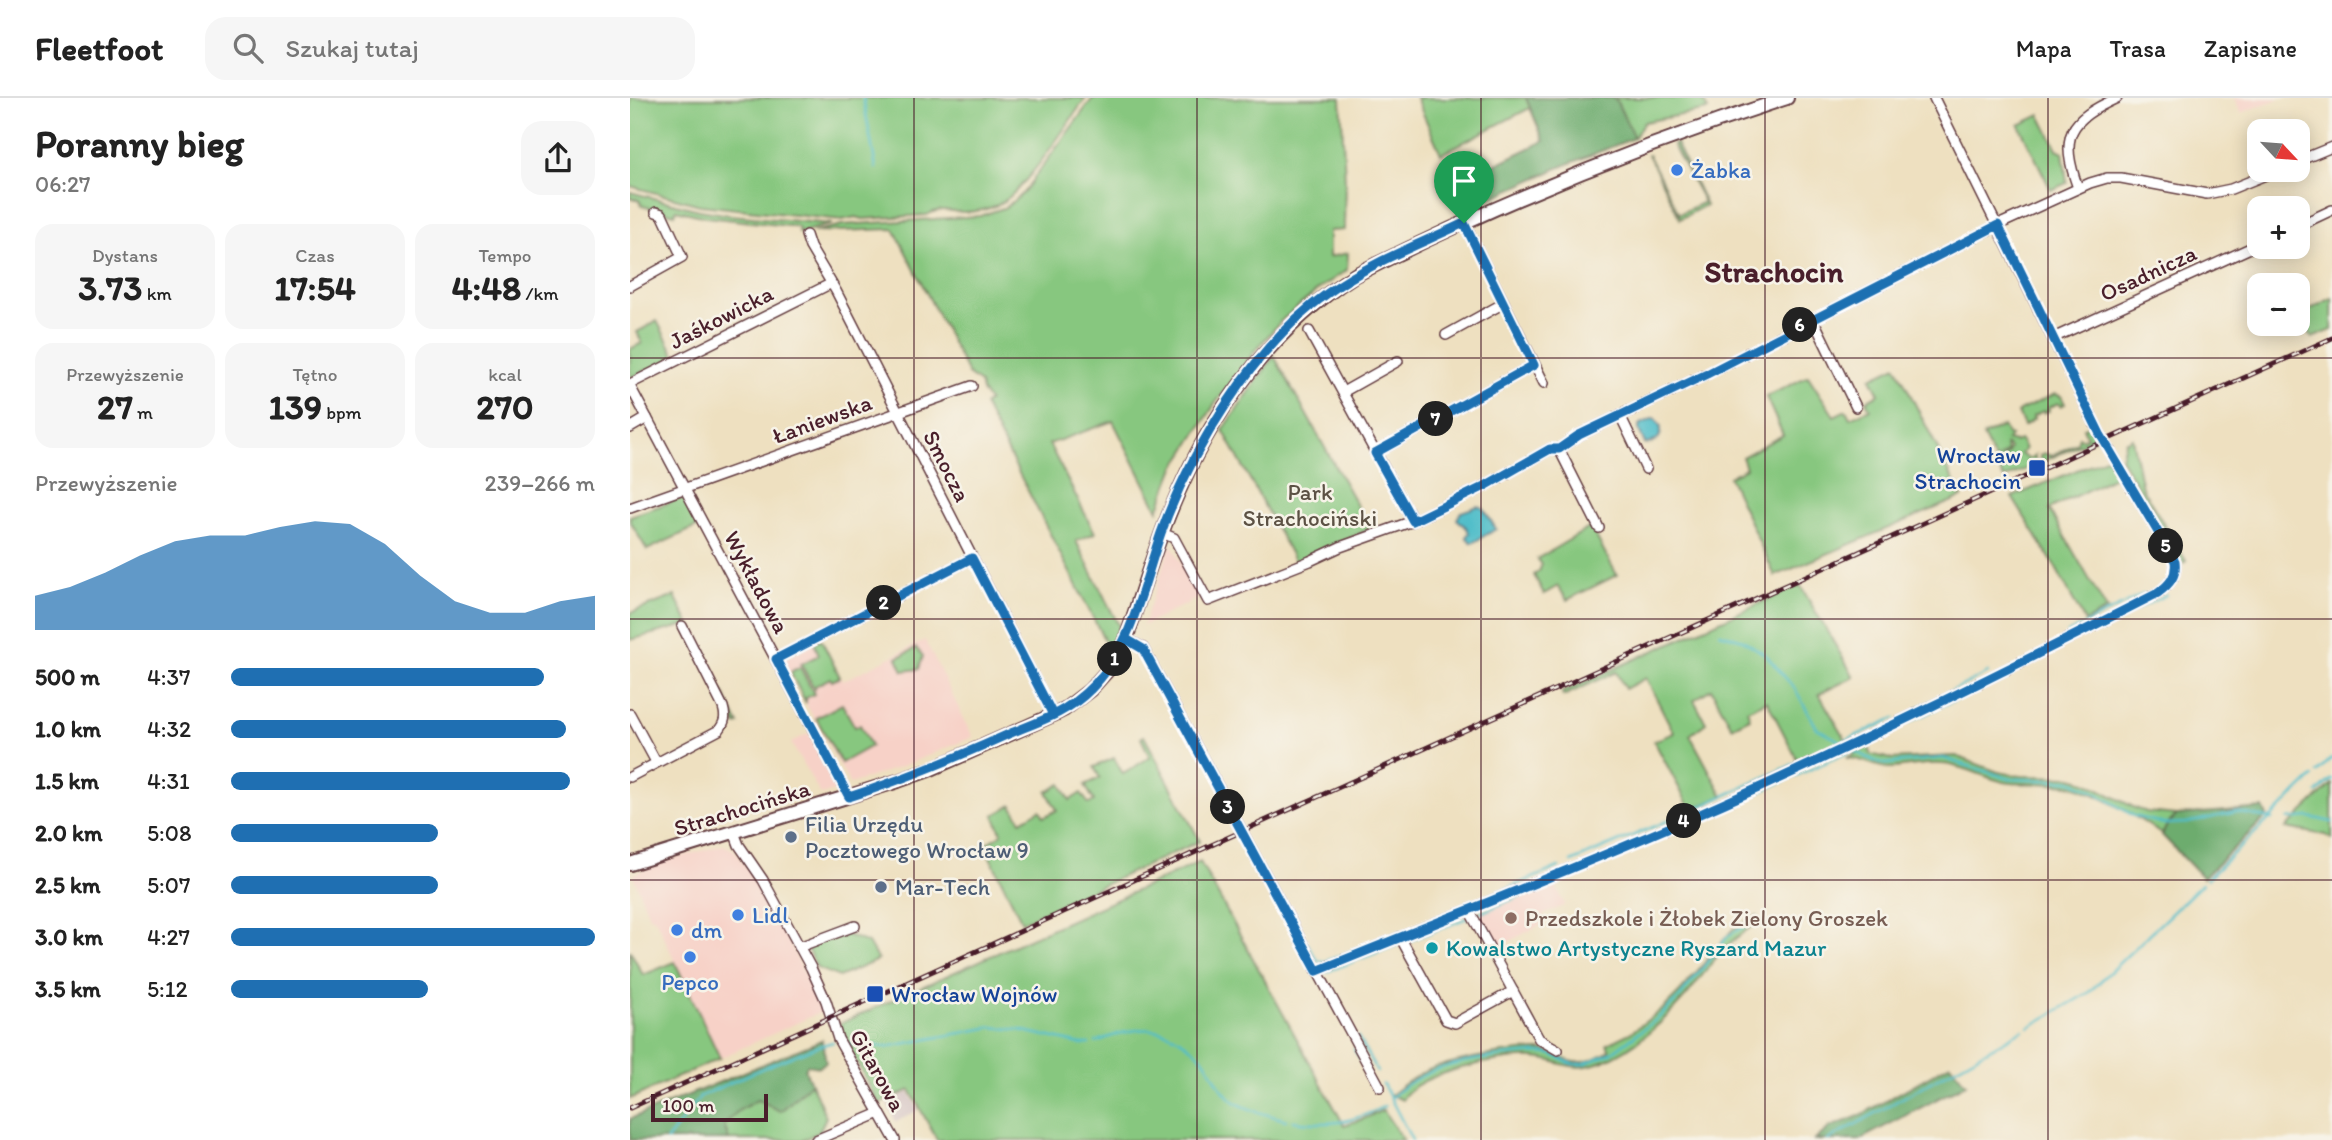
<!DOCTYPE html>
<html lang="pl">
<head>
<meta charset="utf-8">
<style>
  :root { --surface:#fff; --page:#f6f6f6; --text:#222; --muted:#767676; --line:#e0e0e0; --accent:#1f6fb2 }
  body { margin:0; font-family:Itim,sans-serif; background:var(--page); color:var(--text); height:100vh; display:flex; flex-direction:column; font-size:26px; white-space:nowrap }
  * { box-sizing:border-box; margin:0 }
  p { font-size:23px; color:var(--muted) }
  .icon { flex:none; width:38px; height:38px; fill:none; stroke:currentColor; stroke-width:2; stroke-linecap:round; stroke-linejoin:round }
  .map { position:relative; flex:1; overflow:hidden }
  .side { display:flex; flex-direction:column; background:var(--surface); width:630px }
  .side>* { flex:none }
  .needle { width:46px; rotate:116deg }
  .buttons { position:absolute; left:1617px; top:21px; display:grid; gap:14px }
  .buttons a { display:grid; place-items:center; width:63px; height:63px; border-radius:14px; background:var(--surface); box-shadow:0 4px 18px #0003; font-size:35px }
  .scale { position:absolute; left:21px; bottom:18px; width:117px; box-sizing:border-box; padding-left:7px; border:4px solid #4a1f2b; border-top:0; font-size:19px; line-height:24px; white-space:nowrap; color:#4a1f2b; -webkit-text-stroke:5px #f7f3e8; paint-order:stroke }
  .pin { position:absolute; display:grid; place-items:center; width:60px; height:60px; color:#fff; margin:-72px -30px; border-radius:50% 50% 50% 0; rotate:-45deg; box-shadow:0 0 7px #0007 }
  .pin .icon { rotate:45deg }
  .km { position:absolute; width:35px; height:35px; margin:-18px; border-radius:50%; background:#222; color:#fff; font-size:19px; line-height:35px; text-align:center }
  .round { display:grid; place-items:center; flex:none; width:74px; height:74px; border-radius:21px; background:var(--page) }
  .head { display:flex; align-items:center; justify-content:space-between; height:119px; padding:0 35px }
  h1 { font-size:38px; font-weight:800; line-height:52px }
  .figures { display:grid; grid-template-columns:repeat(3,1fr); gap:10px; height:119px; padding:7px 35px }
  .figures div { display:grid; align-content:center; border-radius:18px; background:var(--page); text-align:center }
  .figures b { font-size:35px; font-weight:800 }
  .figures small { font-size:19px; font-weight:400 }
  .figures p { font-size:19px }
  .chart { height:196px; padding:14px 35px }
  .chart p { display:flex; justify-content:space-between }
  .chart svg { width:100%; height:126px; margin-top:7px; fill:var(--accent); opacity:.7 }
  ul { padding:0 35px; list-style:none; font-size:23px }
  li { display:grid; grid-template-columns:112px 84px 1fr; align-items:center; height:52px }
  li i { height:18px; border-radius:9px; background:var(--accent) }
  header { display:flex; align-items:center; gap:42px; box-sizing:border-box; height:98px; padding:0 35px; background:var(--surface); border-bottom:2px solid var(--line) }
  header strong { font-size:33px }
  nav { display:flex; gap:38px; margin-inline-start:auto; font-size:24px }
  .search { width:490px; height:63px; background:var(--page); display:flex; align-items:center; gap:18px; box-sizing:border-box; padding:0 24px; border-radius:21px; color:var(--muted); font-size:26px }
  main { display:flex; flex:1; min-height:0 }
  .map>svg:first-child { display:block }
  .built { fill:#f7d1c7 }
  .industrial { fill:#d2bfc0 }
  .green { fill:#87c77f; stroke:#687355; stroke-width:2 }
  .forest { fill:#6dac6e; stroke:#5c664c; stroke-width:2 }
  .water { fill:#50bdc9; stroke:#4d6e7a; stroke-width:2 }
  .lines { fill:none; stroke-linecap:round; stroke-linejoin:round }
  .stream { stroke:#50bdc9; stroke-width:2.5 }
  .street-casing { stroke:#633c41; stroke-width:12 }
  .secondary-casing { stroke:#633c41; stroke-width:16 }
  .street { stroke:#fff; stroke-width:9 }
  .secondary { stroke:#fff; stroke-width:12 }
  .rail-casing { stroke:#4a1f2b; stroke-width:5 }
  .rail { stroke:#f7f3e8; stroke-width:2.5; stroke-dasharray:8; stroke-linecap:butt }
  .route-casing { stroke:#fff; stroke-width:14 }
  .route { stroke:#1f6fb2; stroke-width:9 }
  .grid { fill:none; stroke:#4a1f2b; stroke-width:2; stroke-opacity:0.55 }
  .shop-dot { fill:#3f7fe0; stroke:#f7f3e8; stroke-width:2.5 }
  .transit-dot { fill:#1a4fb4; stroke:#f7f3e8; stroke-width:2.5 }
  .service-dot { fill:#5c6f8a; stroke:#f7f3e8; stroke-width:2.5 }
  .education-dot { fill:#8d6e63; stroke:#f7f3e8; stroke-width:2.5 }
  .culture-dot { fill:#0f9aa8; stroke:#f7f3e8; stroke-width:2.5 }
  .labels { text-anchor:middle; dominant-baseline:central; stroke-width:5; stroke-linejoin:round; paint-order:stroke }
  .shop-label { font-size:23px; fill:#366cbe; stroke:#f7f3e8; text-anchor:start }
  .street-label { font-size:23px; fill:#4a1f2b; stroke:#f7f3e8 }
  .transit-label { font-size:23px; fill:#164399; stroke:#f7f3e8; text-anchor:end }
  .park-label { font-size:23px; fill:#5c5144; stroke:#f7f3e8 }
  .service-label { font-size:23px; fill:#4e5e75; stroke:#f7f3e8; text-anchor:start }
  .education-label { font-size:23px; fill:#785e54; stroke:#f7f3e8; text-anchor:start }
  .culture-label { font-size:23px; fill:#0d838f; stroke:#f7f3e8; text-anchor:start }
  .district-label { font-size:30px; font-weight:bold; fill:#4a1f2b; stroke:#f7f3e8 }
</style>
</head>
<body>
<header>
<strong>Fleetfoot</strong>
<div class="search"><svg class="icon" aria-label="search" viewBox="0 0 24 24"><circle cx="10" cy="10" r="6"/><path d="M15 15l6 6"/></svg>Szukaj tutaj</div>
<nav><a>Mapa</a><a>Trasa</a><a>Zapisane</a></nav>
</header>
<main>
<section class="side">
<div class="head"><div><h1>Poranny bieg</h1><p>06:27</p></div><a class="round"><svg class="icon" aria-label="share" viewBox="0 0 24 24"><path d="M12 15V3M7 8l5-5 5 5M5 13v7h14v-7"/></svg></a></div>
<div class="figures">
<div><p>Dystans</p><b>3.73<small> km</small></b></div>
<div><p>Czas</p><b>17:54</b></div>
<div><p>Tempo</p><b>4:48<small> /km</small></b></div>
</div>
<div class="figures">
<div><p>Przewyższenie</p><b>27<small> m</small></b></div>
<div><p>Tętno</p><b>139<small> bpm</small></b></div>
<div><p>kcal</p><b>270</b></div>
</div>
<div class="chart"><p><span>Przewyższenie</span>239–266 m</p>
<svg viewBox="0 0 160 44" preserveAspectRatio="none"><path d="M0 44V32L10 29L20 24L30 18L40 13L50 11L60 11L70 8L80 6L90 7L100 14L110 25L120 34L130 38L140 38L150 34L160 32V44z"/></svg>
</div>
<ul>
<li><b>500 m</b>4:37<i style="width:86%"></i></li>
<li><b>1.0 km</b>4:32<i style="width:92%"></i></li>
<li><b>1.5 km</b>4:31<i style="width:93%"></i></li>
<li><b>2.0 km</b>5:08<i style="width:57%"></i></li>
<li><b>2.5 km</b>5:07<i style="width:57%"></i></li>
<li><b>3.0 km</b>4:27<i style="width:100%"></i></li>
<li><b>3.5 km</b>5:12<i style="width:54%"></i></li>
</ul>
</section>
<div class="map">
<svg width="1702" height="1042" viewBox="0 0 1702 1042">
  <rect width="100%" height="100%" fill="#f7f3e8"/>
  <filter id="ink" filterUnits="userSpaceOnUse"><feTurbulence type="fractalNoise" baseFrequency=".0143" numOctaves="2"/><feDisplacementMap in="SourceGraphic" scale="14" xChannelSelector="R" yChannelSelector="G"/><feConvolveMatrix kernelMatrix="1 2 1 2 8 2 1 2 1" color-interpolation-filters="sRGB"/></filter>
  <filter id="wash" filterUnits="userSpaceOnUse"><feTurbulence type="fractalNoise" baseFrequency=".00686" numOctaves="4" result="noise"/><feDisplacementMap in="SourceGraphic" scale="28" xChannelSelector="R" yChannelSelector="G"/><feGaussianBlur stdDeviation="1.57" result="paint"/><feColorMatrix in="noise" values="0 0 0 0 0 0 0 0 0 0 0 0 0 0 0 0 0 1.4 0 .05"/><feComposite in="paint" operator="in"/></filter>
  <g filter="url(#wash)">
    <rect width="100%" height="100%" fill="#eee0c0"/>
    <g class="built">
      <path d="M1604,0H1651L1611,15Z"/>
      <path d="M541,446L570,499L513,528Z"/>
      <path d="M191,541L213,583L295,542L343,639L270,669L220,686L152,562Z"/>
      <path d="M179,635L210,691L191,697L161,645Z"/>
      <path d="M93,747L104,752L121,776L156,838L193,913L90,960L25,820L19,818L3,777L30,764Z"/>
      <path d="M925,786L935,807L913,817L915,822L910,827L865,851L847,818Z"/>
    </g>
    <path class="industrial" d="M279,994L288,1012L266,1024L257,1006Z"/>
    <g class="green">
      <path d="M0,0H456C437,25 392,99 365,108C355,112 344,114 333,114C318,114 313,108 297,117L233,121L226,119L212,122L70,107L0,88Z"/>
      <path d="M463,0H711L715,83L714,132L699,133V159L718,155L717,172L689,191L652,222L624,254L585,306L545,369L528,412L483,323L419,346L465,435L446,443L489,528L479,551L354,307L359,303L352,293L350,285L338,276L264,131L183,134L212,127L350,118L376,109L393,95Z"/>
      <path d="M786,0H896L900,10L811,56Z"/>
      <path d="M985,0H1072L1078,12L1014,24L1004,40Z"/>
      <path d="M1410,17L1427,51L1433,54L1437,85L1421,92L1389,27Z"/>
      <path d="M1046,45L1076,107L1050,121L1018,56L1049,116L1074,104L1043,47Z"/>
      <path d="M0,94L69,112L100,117L202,126L169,135L168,129L76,119L46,112L45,116L12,108L9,102L0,99Z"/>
      <path d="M1702,200V232L1682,240L1671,216Z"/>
      <path d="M27,223L46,259L2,279L0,277V251L12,245L7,234Z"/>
      <path d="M644,258L740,431L665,464L593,332Z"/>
      <path d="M1266,268L1332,399L1145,478L1099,379L1116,370L1112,359L1153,337L1136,299L1178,278L1204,318L1216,312L1220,320L1240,311L1236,303L1249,296L1241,280Z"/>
      <path d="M1425,296L1431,298L1435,306L1430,308L1428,305L1418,310L1419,313L1414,315L1413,313L1403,318L1404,321L1394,328L1388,315L1389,313Z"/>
      <path d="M1373,328L1378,337L1381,338L1377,342L1384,344L1390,342L1395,351L1391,356L1400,362L1405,357V363H1410V357L1414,355L1421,358L1447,345L1449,339L1452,341L1457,339L1453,330L1459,328L1465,340L1374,381L1365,363L1371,358L1373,360L1378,355L1380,350L1376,347L1377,354L1365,362L1353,338Z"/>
      <path d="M1502,340L1512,390L1556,463L1552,466L1491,360L1495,344Z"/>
      <path d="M1478,359L1486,378L1419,411L1477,512L1455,524L1426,470L1382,399Z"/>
      <path d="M50,401H54L69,428L17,452L0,423V418Z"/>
      <path d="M961,429L987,477L937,502L928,488L914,496L904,477L910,472L911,467L907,461Z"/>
      <path d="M1170,487L1224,579L1189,596L1216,642L1169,665L1137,603L1117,612L1120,620L1102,629L1081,591L1064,602L1076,625L1060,637L1093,698L1061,712L1024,643L1044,635L1016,580L995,591L986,574L933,598L932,594Z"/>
      <path d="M45,498L109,626L106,627L56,527L0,542V515Z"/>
      <path d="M191,541L210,579L202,583L200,580L185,588V592L171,566L189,557L184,545Z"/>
      <path d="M286,550L293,558L289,571L273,573L267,560Z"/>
      <path d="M170,569L184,596L176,600V605L161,576L162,573Z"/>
      <path d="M212,606L225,629L230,627L241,648L211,665L186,620Z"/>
      <path d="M514,638L570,743L392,824L354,747L372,736L364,717L382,707L391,723L410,712L414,719L427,712L417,694L431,686L440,702L451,695L459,706L464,703L455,687L470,680L464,669L484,660L493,676L520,659L511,640Z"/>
      <path d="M1239,648L1240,656L1261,661L1326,658L1368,674L1391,678L1438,679L1456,684L1505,710L1517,714L1547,717L1537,727L1532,737C1513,722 1461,691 1438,687C1416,683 1395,688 1374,684C1353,679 1333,667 1312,666C1294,664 1276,670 1259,670C1244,669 1232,660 1217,660Z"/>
      <path d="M1702,686V741L1695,737L1656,730Z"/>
      <path d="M570,764L714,1027L733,1021L753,1012L773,1042H307L280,992L249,1006L219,950L209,926Z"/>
      <path d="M1127,818L1129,824C1118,831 1108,838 1099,846C1082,861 1070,882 1055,899C1031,926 997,958 961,967C940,973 925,961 904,960C874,958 786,974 772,1002L761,997C774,986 790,974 807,969C832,961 883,952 909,952C922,953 932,962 945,964C957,966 970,958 980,953L977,946L1000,935L1034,910L1050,894L1103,831Z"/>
      <path d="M212,835L238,845L248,862L209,879L187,870L176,849Z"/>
      <path d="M0,852L13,877L45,864L90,960L0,1001Z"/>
      <path d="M181,985L196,1019L189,1034L173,1042H99L94,1027L108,1013L127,1002C137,1004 142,1011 151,1013Z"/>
    </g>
    <g class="forest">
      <path d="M896,0H985L1004,40L928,70L839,110L829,91L861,74L860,69L914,43Z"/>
      <path d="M1633,710L1637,718L1573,780L1532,737L1537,727L1547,717Z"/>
      <path d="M192,942L196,964L189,969L177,967L175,972L181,985L151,1013C142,1011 137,1004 127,1002L108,1013L94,1027L99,1042H0V1021Z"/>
      <path d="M1320,966L1336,986L1229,1042H1185L1200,1029L1229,1018Z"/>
    </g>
    <g class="water">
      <path d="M1024,320C1036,330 1032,345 1015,346L1009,332V327Z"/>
      <path d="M848,408L853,410L866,431L842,445L836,439L839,435L837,430L827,421L831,414Z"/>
    </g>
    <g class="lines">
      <g class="stream">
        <path d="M233,0L246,70"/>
        <path d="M1473,528L1536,497"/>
        <path d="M1090,535L1113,542L1136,557L1165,591L1187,630L1213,645"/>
        <path d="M1438,535L1514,496"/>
        <path d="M1289,609L1358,575"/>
        <path d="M1224,653L1245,663L1256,666L1313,660L1380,681L1439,683L1456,689L1504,718L1535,726L1557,725L1606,714L1642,721"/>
        <path d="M1687,675L1702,660"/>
        <path d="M1687,695L1702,681"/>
        <path d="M1063,712L1265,620"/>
        <path d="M1077,718L1223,652L1351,589"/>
        <path d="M1658,721L1679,719L1702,724"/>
        <path d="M1057,727L1065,724"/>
        <path d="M941,764L1042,721"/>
        <path d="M1577,781L1683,679"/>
        <path d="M850,815L1043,734"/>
        <path d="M790,827L929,769"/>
        <path d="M778,843L837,820"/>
        <path d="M677,845L687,862L694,864L770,834"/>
        <path d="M696,874L770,846"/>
        <path d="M1399,929L1458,895L1572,786"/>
        <path d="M728,939L747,974"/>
        <path d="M466,944C499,931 527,923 557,946C564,951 572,957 576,965C585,978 591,995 605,1004C619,1013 640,1017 656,1022"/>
        <path d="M216,945L256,949L362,929L390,932L450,946H459"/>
        <path d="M724,951L731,963"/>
        <path d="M753,986L782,1042"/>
        <path d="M761,1000C797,963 858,959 907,955L920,956L943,966H953L981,955L1027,921L1049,900L1098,838L1126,821"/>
        <path d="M663,1023C700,1028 721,1025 755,1008"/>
        <path d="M37,1042L71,998L133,970L185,949L203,944"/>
        <path d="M1198,1042L1393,932"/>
      </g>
    </g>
  </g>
  <g filter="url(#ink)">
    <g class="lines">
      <g class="street-casing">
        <g id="street">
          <path d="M1668,63L1702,49"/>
          <path d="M1448,90C1429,37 1439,22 1487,0"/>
          <path d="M834,125L914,285"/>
          <path d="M1668,128L1702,112"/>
          <path d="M176,137L180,149L206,193L423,617"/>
          <path d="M0,188L52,159L32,116L26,114"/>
          <path d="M1183,221L1226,309"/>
          <path d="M679,233L783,423"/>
          <path d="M816,237L874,205"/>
          <path d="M1423,240L1629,146"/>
          <path d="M0,286L200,186"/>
          <path d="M0,288L219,699"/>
          <path d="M713,294L768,263"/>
          <path d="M990,317L1016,371"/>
          <path d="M0,330L17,320"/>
          <path d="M929,351L969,430"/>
          <path d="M745,355L904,267"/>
          <path d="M0,410L342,288"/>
          <path d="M532,435L544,440L578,503L680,463L710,449L783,423L855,388L920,351H929L949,337L1077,276L1368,127L1460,85L1477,80H1491L1577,96L1601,91L1648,72"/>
          <path d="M496,541L513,550L750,989"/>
          <path d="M146,561L342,460"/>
          <path d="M0,616L26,664"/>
          <path d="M0,679L89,632C95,624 96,619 93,609L52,528"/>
          <path d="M104,734L109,747L133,782L181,870L196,903L208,941L265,1042"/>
          <path d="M839,812L909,941L928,952"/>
          <path d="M770,839L816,922L825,925L883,893"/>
          <path d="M169,849L225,828"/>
          <path d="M687,873C813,821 940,773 1065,718C1222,649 1376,573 1528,495C1540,486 1547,478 1545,463L1470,336L1304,0"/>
          <path d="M186,1042L250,1015"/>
        </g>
      </g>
      <g class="secondary-casing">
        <path id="secondary" d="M0,766L268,683L299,672L423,617L435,611L460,592L478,572L496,541C511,497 524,452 542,409C579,318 640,231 725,177C864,107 1008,48 1157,0"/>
      </g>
      <use href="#street" class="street"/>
      <use href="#secondary" class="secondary"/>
      <g class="rail-casing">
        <path id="rail" d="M0,1010L1702,240"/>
      </g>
      <use href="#rail" class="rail"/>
    </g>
  </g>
  <g class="lines" filter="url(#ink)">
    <g class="route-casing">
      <path id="route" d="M834,125C788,147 739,165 698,195C625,246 561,352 531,435C512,490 502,550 460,592C439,614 408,624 381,635C328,659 275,681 219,699L146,561L342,460L423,617C457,600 479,574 496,541L513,551L687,873C814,821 943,772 1070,716C1225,648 1377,572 1528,495C1540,486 1547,478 1545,463L1470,336L1368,127L1077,276L949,337L929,351H920L855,388L783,423L745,355L904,267L834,125"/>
    </g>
    <use href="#route" class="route"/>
  </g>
  <path class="grid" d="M284,0V1042M567,0V1042M851,0V1042M1135,0V1042M1418,0V1042M0,260H1702M0,521H1702M0,782H1702"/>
  <g class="shop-dot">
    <circle cx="1047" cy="72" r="7"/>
    <circle cx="108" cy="817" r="7"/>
    <circle cx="47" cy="832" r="7"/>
    <circle cx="60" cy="859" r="7"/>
  </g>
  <g class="transit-dot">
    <rect x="1398" y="361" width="18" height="18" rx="3.5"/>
    <rect x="236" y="887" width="18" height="18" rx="3.5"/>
  </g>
  <g class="service-dot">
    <circle cx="161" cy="739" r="7"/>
    <circle cx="251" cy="789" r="7"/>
  </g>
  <circle class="education-dot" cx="881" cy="820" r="7"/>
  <circle class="culture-dot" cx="802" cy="850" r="7"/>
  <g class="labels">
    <g class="shop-label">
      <text x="1061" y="72">Żabka</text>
      <text x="122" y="817">Lidl</text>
      <text x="61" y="832">dm</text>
      <text x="60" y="884" text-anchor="middle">Pepco</text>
    </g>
    <g class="street-label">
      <text transform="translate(1518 175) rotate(-25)">Osadnicza</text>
      <text transform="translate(91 219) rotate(-27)">Jaśkowicka</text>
      <text transform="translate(192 321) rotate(-20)">Łaniewska</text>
      <text transform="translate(317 368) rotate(63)">Smocza</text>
      <text transform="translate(127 484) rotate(62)">Wykładowa</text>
      <text transform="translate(112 710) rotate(-17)">Strachocińska</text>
      <text transform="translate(248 972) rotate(61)">Gitarowa</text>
    </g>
    <g class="transit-label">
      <text x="1391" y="357">Wrocław<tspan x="1391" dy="26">Strachocin</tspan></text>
      <text x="261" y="896" text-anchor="start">Wrocław Wojnów</text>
    </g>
    <g class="park-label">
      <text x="680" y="394">Park<tspan x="680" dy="26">Strachociński</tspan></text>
    </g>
    <g class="service-label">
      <text x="175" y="726">Filia Urzędu<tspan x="175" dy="26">Pocztowego Wrocław 9</tspan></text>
      <text x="265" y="789">Mar-Tech</text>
    </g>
    <g class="education-label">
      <text x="895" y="820">Przedszkole i Żłobek Zielony Groszek</text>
    </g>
    <g class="culture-label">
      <text x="816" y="850">Kowalstwo Artystyczne Ryszard Mazur</text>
    </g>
    <g class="district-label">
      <text x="1144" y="173">Strachocin</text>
    </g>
  </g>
</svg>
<div class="buttons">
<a><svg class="needle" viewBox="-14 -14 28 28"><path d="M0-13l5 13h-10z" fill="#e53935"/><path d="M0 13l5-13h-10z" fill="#767676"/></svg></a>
<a>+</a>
<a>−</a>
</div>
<div class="scale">100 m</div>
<div class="pin" style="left:834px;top:125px;background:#1e9e55"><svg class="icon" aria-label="arrive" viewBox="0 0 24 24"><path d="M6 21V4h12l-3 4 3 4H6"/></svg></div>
<b class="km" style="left:485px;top:561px">1</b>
<b class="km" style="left:254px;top:505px">2</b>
<b class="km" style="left:598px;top:709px">3</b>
<b class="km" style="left:1054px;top:723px">4</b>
<b class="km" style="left:1536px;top:448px">5</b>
<b class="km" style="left:1170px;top:227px">6</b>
<b class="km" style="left:806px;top:321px">7</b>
</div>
</main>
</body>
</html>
